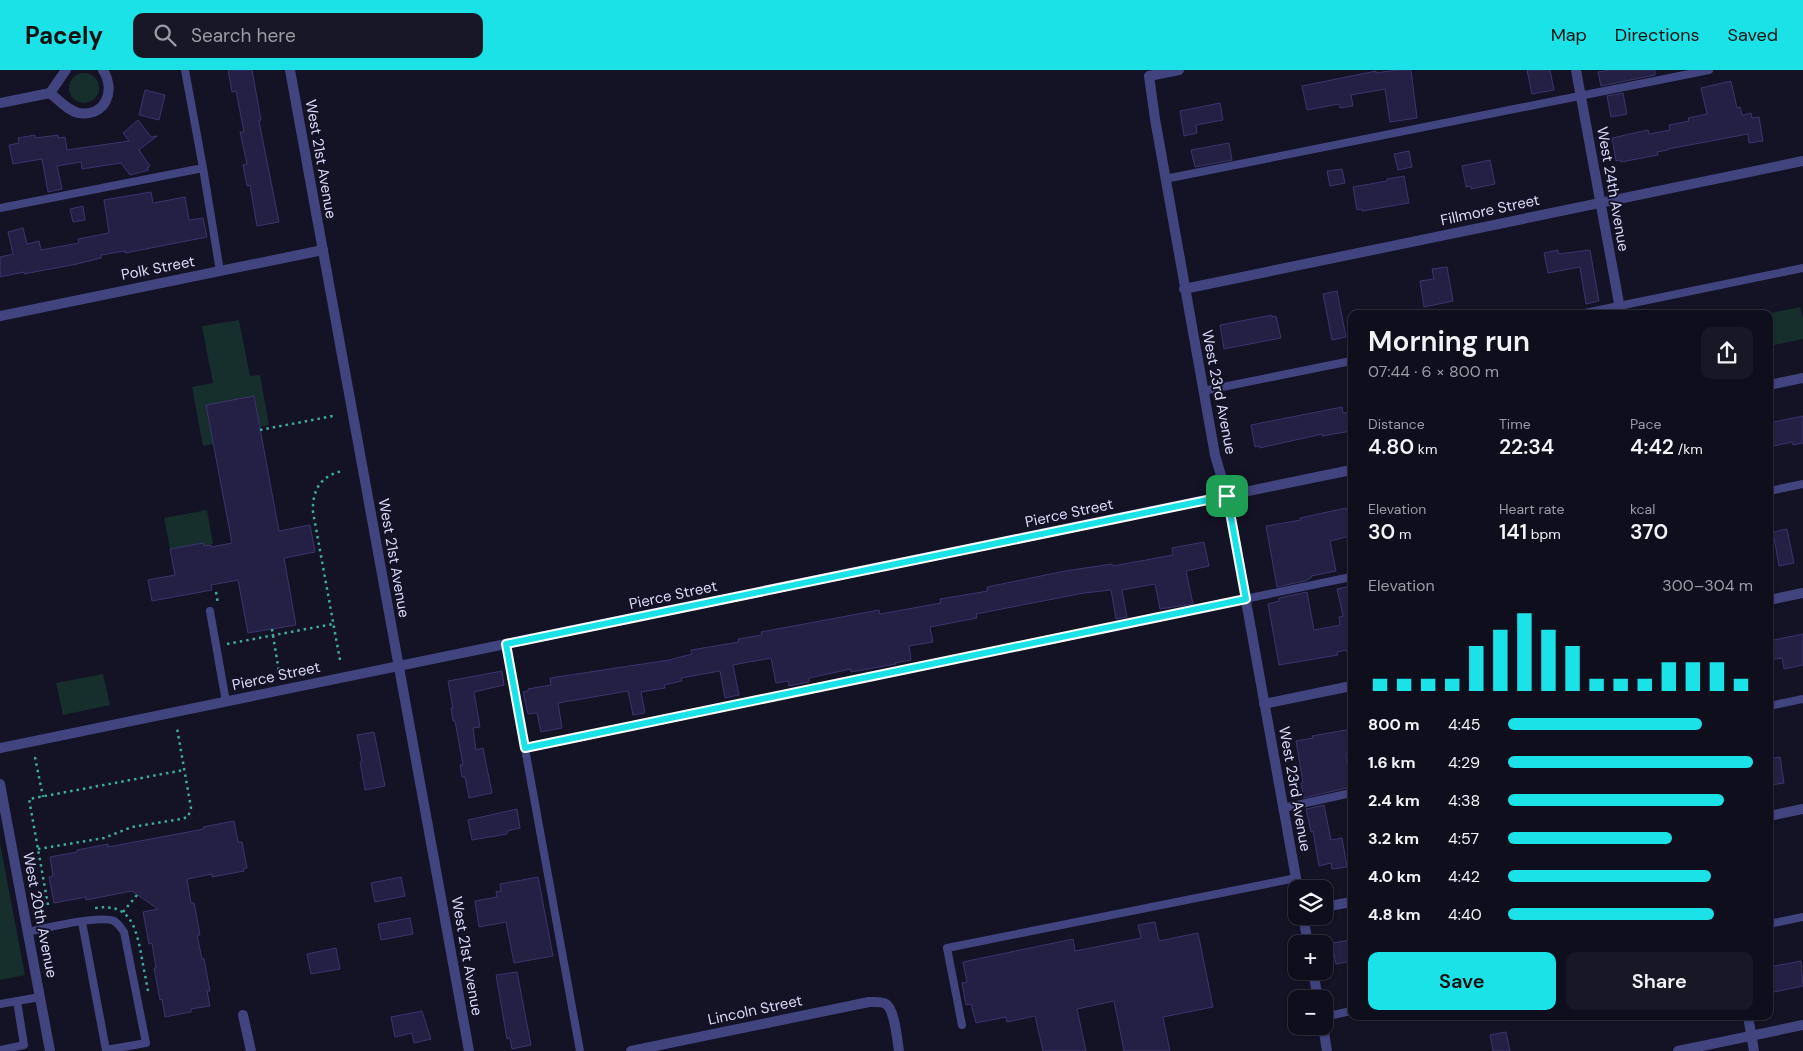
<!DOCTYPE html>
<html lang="en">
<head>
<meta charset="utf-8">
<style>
  :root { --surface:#0f0e1c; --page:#181725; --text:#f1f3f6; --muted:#9b9ca3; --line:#2f2e3b; --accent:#1be2e7 }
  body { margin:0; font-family:"DM Sans",sans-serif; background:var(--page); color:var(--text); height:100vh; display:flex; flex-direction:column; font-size:19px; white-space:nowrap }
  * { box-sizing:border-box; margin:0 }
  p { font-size:16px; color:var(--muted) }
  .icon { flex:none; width:28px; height:28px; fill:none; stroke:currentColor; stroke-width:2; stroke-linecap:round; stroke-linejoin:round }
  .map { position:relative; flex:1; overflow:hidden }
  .side { position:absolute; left:1348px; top:240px; width:425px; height:710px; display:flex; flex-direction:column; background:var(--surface); border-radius:10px; box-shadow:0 1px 4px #0004,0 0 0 1px var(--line) }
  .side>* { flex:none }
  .buttons { position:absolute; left:1288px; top:810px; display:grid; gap:10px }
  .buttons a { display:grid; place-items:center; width:45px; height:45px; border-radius:10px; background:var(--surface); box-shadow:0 1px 4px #0004,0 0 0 1px var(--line); font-size:25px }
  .pin { position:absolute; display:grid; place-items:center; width:42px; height:42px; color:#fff; margin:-21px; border-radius:10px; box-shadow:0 2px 8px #0006 }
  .round { display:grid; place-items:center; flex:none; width:52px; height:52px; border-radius:10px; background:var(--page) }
  .headline { display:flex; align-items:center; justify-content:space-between; height:85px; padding:0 20px }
  h1 { font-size:28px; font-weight:600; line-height:38px }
  .figures { display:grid; grid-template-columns:repeat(3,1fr); gap:8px; height:85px; padding:5px 20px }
  .figures div { display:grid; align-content:center }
  .figures b { font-size:21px; font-weight:600 }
  .figures small { font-size:14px; font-weight:400 }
  .figures p { font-size:14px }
  .chart { height:140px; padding:10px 20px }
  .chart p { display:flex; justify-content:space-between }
  .chart svg { width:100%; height:90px; margin-top:5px; stroke:var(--accent); stroke-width:6 }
  .cta { display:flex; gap:10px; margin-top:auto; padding:10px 20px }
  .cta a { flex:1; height:58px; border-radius:10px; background:var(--accent); color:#111; font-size:20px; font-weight:600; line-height:58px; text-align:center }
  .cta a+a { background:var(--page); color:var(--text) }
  ul { padding:0 20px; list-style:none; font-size:16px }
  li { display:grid; grid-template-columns:80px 60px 1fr; align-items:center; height:38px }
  li i { height:12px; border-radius:6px; background:var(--accent) }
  header { display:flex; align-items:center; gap:30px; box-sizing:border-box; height:70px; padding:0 25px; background:var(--accent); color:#111 }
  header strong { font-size:24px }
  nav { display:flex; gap:28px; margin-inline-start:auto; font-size:18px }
  .search { width:350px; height:45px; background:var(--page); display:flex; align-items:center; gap:12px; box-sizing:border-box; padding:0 18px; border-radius:10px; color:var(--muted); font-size:19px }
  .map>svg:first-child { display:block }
  .green { fill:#162f2c }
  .building { fill:#242044; stroke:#3b346e }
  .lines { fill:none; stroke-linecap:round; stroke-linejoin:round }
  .path { stroke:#3dac9d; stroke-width:2.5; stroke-dasharray:2.5 4; stroke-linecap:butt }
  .service { stroke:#42447f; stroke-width:8 }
  .minor { stroke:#42447f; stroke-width:10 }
  .tertiary { stroke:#42447f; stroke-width:10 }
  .route-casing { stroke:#fff; stroke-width:10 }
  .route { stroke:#1be2e7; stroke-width:6 }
  .labels { text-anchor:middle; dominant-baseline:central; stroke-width:4; stroke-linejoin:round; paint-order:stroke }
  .street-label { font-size:15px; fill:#dbdafb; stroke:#141225 }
</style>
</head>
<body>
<header>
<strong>Pacely</strong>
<div class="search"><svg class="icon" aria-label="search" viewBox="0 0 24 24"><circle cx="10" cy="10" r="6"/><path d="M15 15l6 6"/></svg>Search here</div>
<nav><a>Map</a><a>Directions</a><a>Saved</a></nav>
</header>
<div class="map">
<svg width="1803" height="981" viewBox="0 0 1803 981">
  <rect width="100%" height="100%" fill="#141225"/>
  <g class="green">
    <circle cx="84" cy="18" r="15"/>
    <path d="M1800,237L1803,249V269L1769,276V244H1766Z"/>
    <path d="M239,250L250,306L260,305L269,355L260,357L254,326L207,335L214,374L203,376L192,317L213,313L202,256Z"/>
    <path d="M207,440L213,474L204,476L203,473L170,479L164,448Z"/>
    <path d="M103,604L110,635L63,645L56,613Z"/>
    <path d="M0,773L25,905L0,910Z"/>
  </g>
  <g class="building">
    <path d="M228,0H252L261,50L259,51L279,152L257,156L250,115L247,116L243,95L247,94L240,62H244L236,21L232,22Z"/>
    <path d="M1397,0H1411L1417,48L1390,52L1385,19L1351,25L1353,36L1340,38L1339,34L1307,40L1302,16L1376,1V3Z"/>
    <path d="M1527,0H1550L1554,20L1532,24Z"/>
    <path d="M1610,0H1655V5L1601,16L1598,2Z"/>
    <path d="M1731,11L1737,38L1740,37L1742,45L1751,43L1752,48L1759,47L1763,71L1749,73L1748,64L1668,79V80L1657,82L1658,85L1621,92L1620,90L1616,91L1612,68L1648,60L1649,64L1670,60L1669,55L1689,51L1688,48L1707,44L1701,18Z"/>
    <path d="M145,20L165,25L159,50L139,45Z"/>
    <path d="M1623,23L1627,44L1611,47L1607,26Z"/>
    <path d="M1220,33L1223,50L1196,55L1197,63L1184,66L1180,41Z"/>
    <path d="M138,50L151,67L157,66L139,80L150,96L147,98L149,100L130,105L121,93L82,99L81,92L57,96L62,119L48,122L42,89L13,94L9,75L19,73L18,68L35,65V68L58,65V68L65,67L67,80L129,71L123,63Z"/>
    <path d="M1229,73L1232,90L1195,97L1191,80Z"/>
    <path d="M1409,81L1412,97L1398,100L1394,84Z"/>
    <path d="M1490,90L1495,114L1471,119V116L1466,117L1462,96Z"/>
    <path d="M1342,99L1345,113L1330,116L1327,101Z"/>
    <path d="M1404,106L1409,133L1362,141V139L1357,140L1353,117L1387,111V109Z"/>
    <path d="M151,122L153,133L185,127L189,150L203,148L207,167L125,183V181L101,185V188L77,194L24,204V202L0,207V187L13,184L8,162L23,158L27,174L39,171L41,180L79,173L78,169L109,163L104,130Z"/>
    <path d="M83,136L85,150L73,152L70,139Z"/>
    <path d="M1558,180V184L1590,180L1599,231L1586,234L1580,197L1548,203L1544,183Z"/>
    <path d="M1447,197L1453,231L1424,237L1420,211L1434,209L1432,199Z"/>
    <path d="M1337,221L1346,267L1332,270L1323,224Z"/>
    <path d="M1272,245V247L1276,246L1281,268L1224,279L1220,255Z"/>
    <path d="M254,326L279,461L310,455L315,482L284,488L296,555L248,563L238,510L211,515L212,520L152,531L148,510L175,505L170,479L203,473L204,476L211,475V477L232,473L206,335Z"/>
    <path d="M1342,337L1343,343L1351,342V361L1322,366V364L1260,378V376L1255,377L1251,355Z"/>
    <path d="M1803,346V373L1793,375L1792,372L1769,377V353Z"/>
    <path d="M1346,438V440L1351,439V466L1330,471L1336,501L1311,506V508L1305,511L1277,517L1266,456L1301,450L1300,448Z"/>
    <path d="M1787,459L1794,493L1779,496L1773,462Z"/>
    <path d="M1204,472L1209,496L1186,501L1193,534L1160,539L1155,514L1122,520L1127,547L1116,549L1111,520L1084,523L976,544L977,548L930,557L933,572L909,576L911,590L895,593L896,594L851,602V599L809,608V612L789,616L788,611L776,613L771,588L733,595L739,625L725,628L720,601L681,608L682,611L664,615L665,618L641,622L645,643L633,645L628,621L558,633L562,658L541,662L537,643L528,644L523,622L528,621V619L551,615L550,608L669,590L692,584L691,580L739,572L738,569L762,565L761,562L847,546L879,540L880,544L941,533L940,529L988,521L987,517L1065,501L1112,494L1113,496L1173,485L1172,478Z"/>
    <path d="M1351,516V581L1347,582L1346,580L1337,582L1338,585L1279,595L1268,534L1279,531V528L1307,522L1314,560L1340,555L1339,547L1343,546L1337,519Z"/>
    <path d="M1803,564V595L1784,599L1782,588L1769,590V571Z"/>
    <path d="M502,601L504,615L474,622L480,657L473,658L476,680L483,678L492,723L469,728L465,707H462L460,695H463L455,651H453L451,638H453L448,611Z"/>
    <path d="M1351,659V682L1346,683V687L1351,717L1304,728L1301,713L1303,712L1296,671L1313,668L1312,666Z"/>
    <path d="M374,662L385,716L365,720L360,692L362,691L357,665Z"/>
    <path d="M1780,687L1784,713L1770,715L1769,689Z"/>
    <path d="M1324,735L1331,770L1342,768L1347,797L1332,799L1331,793L1319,796L1313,761L1311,762L1306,739Z"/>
    <path d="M517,739L520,758L507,761V764L472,770L468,750Z"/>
    <path d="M234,751L238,772H242L247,798L243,799L244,801L212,807V804L187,809L191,833H194L200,865H197L202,889H204L210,921H207L210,936L191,939V942L165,947L162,929L160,930L154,898H156L152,873L149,874L143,842L158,839L132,821L86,830V827L54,833L49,807L53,806L50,787L77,782V780L108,774V777L204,759L203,757Z"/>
    <path d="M401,807L405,826L375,832L371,813Z"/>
    <path d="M538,807L553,886L514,893L506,852L479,857L475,831L497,827L496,822L501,821L500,814Z"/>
    <path d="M410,848L413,864L381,870L378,854Z"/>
    <path d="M1155,852L1159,871L1198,863L1213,937L1163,947L1170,981H1124L1114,931L1077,939L1086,981H1043L1035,946L1007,952L1006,947L976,953L971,934L966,935L962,913L967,912L963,892L1073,869L1075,881L1141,868L1138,855Z"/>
    <path d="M1351,870V891L1336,894L1332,873Z"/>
    <path d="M336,878L340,899L311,904L307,884Z"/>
    <path d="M1801,891L1803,916L1769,923V897Z"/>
    <path d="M517,902L531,975L512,979L510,968L507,969L496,905Z"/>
    <path d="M422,941L431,969L414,973L412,963L395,967L391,947Z"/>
    <path d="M1506,962L1510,981H1493L1490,965Z"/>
  </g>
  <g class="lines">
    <g class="path">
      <path d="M260,360L333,346"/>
      <path d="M216,522L218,534"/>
      <path d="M272,559L279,602"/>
      <path d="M227,574L333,554"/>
      <path d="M340,590L313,442C312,420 321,405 343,401"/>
      <path d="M35,687L43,727"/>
      <path d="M38,779L104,768L132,757L181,749L188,747L191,738L177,658"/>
      <path d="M48,835L29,729L184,700"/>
      <path d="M95,838C129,833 135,854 141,883C143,896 146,909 148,921"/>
      <path d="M123,842L137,825"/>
    </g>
    <g class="service">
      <path d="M203,98L220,201"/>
      <path d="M1165,109L1709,0"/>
      <path d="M0,138L203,98L185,0"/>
      <path d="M1580,244L1803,198"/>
      <path d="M1203,321L1351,291"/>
      <path d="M1769,421L1803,414"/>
      <path d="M210,541L226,632"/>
      <path d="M506,574L580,981"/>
      <path d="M1769,636L1803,629"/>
      <path d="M525,678L1351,507"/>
      <path d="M1283,738L1351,723"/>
      <path d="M1769,854L1803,847"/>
      <path d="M28,862C45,858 100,845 114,851C119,854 121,858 124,862L146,973L106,980L82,852"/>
      <path d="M0,934L40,927"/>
      <path d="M1324,947L1351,941"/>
      <path d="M962,955L947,878L1296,808"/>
      <path d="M0,980L24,975L17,931"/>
    </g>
    <g class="minor">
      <path d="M1179,0L1149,6L1155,49L1215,385L1227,426L1298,819"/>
      <path d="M1576,0L1621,244"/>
      <path d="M50,23C59,30 68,41 79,43C106,47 116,20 103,0"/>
      <path d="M0,33L50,23L66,0"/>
      <path d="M1184,219L1803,91"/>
      <path d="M0,246L323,180"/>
      <path d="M1769,315L1803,308"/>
      <path d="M1769,530L1803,523"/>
      <path d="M1264,634L1351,616"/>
      <path d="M0,678L1351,400"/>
      <path d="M0,714L50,981"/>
      <path d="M1769,746L1803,739"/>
      <path d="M1324,837L1351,832"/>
      <path d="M1303,846L1308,874"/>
      <path d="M1313,901L1318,929"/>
      <path d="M243,945L251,981"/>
      <path d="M1748,946L1754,981"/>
      <path d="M1323,956L1327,981"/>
      <path d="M631,981L869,932C875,932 881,931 886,934C895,940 897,970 899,981"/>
      <path d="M1678,981L1803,955"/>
    </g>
    <path class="tertiary" d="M290,0L469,981"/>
  </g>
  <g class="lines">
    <g class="route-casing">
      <path id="route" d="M1227,426L1246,529L525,678L506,574Z"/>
    </g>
    <use href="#route" class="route"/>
  </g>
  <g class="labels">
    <g class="street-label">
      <text transform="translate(321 89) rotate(80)">West 21st Avenue</text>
      <text transform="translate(1613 119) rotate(80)">West 24th Avenue</text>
      <text transform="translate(1490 140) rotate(-12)">Fillmore Street</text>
      <text transform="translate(158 198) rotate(-11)">Polk Street</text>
      <text transform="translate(1219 322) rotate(79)">West 23rd Avenue</text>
      <text transform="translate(1069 443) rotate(-12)">Pierce Street</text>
      <text transform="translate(394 488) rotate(80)">West 21st Avenue</text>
      <text transform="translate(673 525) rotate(-12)">Pierce Street</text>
      <text transform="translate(276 606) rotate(-12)">Pierce Street</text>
      <text transform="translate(1295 719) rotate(80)">West 23rd Avenue</text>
      <text transform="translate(40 845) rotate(79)">West 20th Avenue</text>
      <text transform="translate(467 886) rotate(80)">West 21st Avenue</text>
      <text transform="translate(755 940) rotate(-12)">Lincoln Street</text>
    </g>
  </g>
</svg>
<div class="buttons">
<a><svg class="icon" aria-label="layers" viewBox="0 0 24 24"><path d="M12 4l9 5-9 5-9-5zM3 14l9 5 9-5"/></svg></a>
<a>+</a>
<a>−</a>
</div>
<div class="pin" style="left:1227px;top:426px;background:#1e9e55"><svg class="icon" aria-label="arrive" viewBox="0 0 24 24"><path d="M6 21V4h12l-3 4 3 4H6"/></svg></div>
<section class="side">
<div class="headline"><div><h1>Morning run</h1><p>07:44 · 6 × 800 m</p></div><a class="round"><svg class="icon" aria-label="share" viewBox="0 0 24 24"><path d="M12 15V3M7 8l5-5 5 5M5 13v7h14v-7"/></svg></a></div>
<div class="figures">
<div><p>Distance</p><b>4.80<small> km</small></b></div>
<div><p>Time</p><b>22:34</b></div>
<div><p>Pace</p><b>4:42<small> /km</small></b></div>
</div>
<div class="figures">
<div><p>Elevation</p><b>30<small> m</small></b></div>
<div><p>Heart rate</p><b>141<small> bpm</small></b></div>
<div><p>kcal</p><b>370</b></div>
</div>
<div class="chart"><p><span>Elevation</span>300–304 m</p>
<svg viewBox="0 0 160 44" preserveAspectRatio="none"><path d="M5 44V38M15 44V38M25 44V38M35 44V38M45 44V22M55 44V14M65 44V6M75 44V14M85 44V22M95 44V38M105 44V38M115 44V38M125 44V30M135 44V30M145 44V30M155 44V38"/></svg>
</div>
<ul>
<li><b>800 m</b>4:45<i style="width:79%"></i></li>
<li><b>1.6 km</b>4:29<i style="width:100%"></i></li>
<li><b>2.4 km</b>4:38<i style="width:88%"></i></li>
<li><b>3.2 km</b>4:57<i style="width:67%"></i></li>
<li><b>4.0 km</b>4:42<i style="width:83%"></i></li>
<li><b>4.8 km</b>4:40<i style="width:84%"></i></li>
</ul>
<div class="cta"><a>Save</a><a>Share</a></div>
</section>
</div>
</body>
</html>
